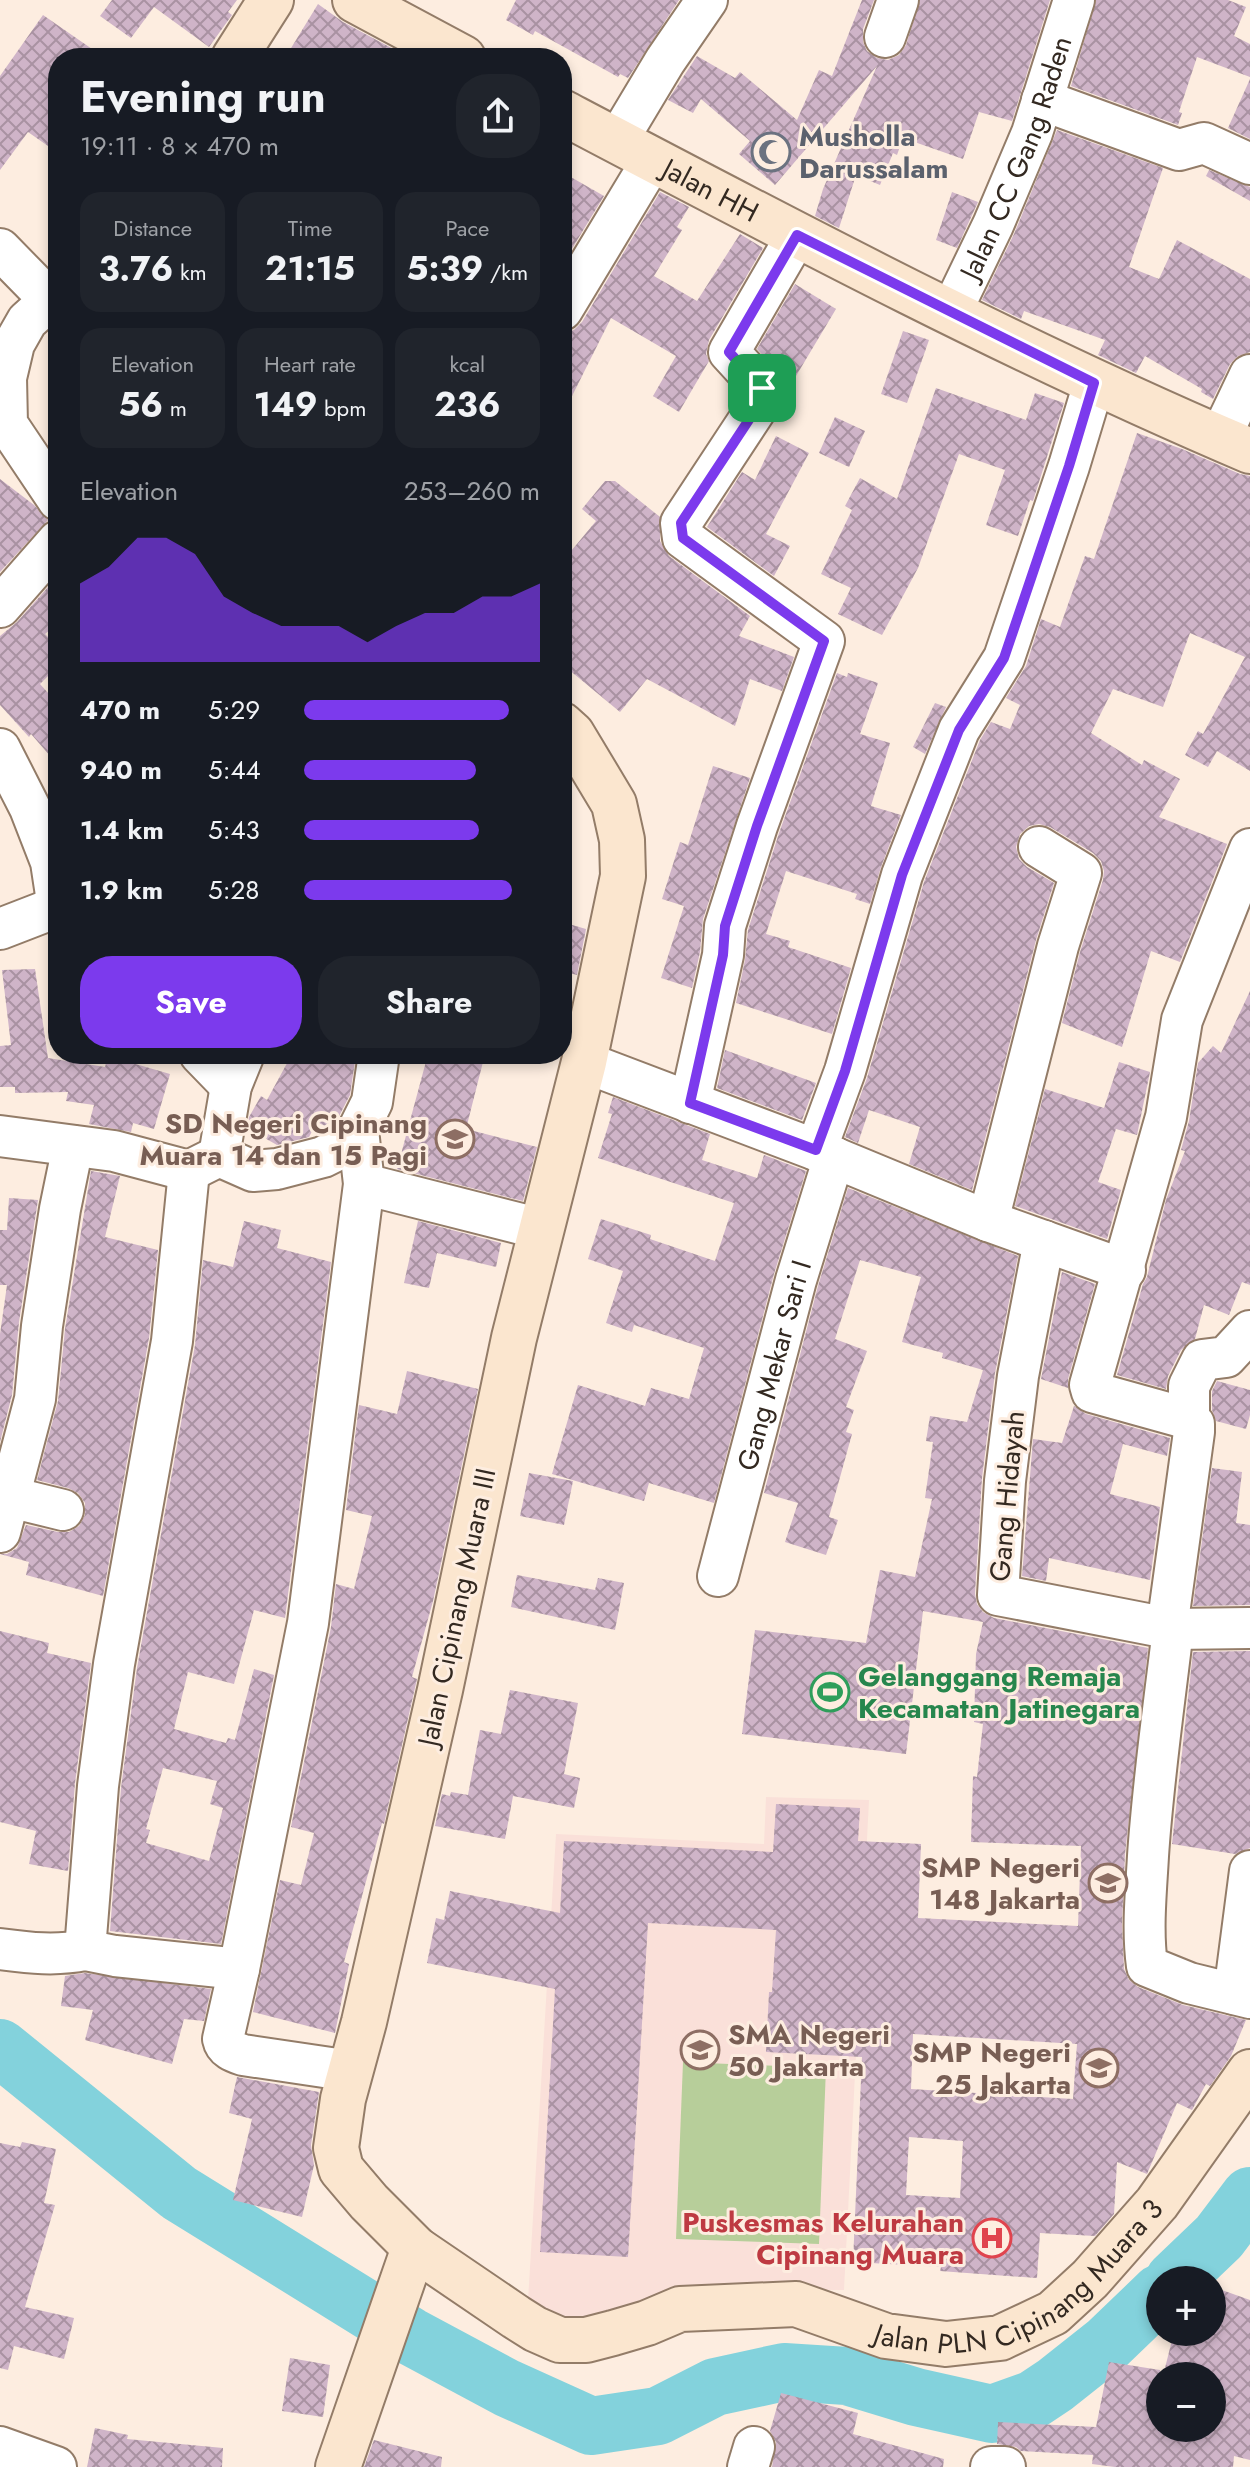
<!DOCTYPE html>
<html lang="en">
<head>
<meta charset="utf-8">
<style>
  :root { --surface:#171b24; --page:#20242c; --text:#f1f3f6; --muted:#9ea1a6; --accent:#7c3aed }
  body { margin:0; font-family:Jost,sans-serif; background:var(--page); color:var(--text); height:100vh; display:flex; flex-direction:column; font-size:30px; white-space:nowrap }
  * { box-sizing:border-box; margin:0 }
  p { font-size:26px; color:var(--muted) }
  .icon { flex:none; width:44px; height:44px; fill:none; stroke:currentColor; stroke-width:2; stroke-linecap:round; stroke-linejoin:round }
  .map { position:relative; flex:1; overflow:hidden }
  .details { position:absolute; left:48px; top:48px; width:524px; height:1016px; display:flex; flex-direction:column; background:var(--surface); border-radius:32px; box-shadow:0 4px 12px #0003 }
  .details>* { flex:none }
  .fabs { position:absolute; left:1146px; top:2266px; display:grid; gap:16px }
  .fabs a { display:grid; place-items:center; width:80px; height:80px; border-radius:50%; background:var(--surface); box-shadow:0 4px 12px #0003; font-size:40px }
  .pin { position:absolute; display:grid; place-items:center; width:68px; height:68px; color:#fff; margin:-34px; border-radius:16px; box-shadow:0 4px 12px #0006 }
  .round { display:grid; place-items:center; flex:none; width:84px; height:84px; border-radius:32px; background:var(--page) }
  .headline { display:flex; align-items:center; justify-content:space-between; height:136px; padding:0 32px }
  h1 { font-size:44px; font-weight:700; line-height:60px }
  .figures { display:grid; grid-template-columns:repeat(3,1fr); gap:12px; height:136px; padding:8px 32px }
  .figures div { display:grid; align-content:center; border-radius:20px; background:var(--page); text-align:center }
  .figures b { font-size:34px; font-weight:700 }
  .figures small { font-size:22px; font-weight:400 }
  .figures p { font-size:22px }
  .chart { height:224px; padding:16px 32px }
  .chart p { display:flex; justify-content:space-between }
  .chart svg { width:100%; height:144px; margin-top:8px; fill:var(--accent); opacity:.7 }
  .primary-button { display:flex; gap:16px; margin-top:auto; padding:16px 32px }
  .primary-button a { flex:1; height:92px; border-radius:32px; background:var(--accent); color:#fff; font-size:32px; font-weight:700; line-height:92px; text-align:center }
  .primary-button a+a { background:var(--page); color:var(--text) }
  ul { padding:0 32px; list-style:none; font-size:26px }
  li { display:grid; grid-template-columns:128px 96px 1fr; align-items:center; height:60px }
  li i { height:20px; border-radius:10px; background:var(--accent) }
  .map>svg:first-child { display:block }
  .education { fill:#fae0d9 }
  .garden { fill:#b7ce9a }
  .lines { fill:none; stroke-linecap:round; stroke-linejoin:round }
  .river { stroke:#83d2dc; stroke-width:58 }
  .building { fill:url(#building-cross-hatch); fill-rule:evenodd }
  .street-casing { stroke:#937c68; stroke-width:44 }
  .secondary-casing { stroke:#937c68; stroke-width:48 }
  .street { stroke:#fff; stroke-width:40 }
  .secondary { stroke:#fbe6cf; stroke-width:44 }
  .route-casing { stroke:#fff; stroke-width:16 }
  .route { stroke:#7c3aed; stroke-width:10 }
  .labels { text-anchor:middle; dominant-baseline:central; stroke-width:6; stroke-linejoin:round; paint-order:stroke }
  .worship-label { font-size:28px; font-weight:bold; fill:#5b616d; stroke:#fdede0; text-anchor:start }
  .street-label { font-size:28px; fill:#332921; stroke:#fdede0 }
  .education-label { font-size:28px; font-weight:bold; fill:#785e54; stroke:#fdede0; text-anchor:end }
  .leisure-label { font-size:28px; font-weight:bold; fill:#27864d; stroke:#fdede0; text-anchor:start }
  .health-label { font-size:28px; font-weight:bold; fill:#be3a42; stroke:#fdede0; text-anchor:end }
</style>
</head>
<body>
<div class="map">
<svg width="1250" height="2467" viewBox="0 0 1250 2467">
  <defs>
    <pattern id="building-cross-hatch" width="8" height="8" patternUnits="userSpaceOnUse" patternTransform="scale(2)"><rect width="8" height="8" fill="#cfb4c8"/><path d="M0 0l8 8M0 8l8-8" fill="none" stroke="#a992a2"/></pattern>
  </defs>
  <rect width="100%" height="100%" fill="#fdede0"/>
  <path class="education" d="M766,1797L869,1800L844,2290L709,2289L588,2326L528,2301L556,1834L764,1844Z"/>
  <path class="garden" d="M683,2062L826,2068L819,2244L676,2239Z"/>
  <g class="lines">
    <g class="river">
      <path d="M0,2048L179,2193L410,2336L507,2388L591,2426L658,2416L715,2387L784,2372L847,2376L916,2397L992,2414L1034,2399L1055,2385L1108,2343L1160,2293"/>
      <path d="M1174,2280L1219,2237L1250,2196"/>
    </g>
  </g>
  <g class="building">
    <path d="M112,0H237L228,12L232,15L209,47L154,7L131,38L100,16Z"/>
    <path d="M516,0H679L628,78L620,74L618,77L535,31L533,35L506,20Z"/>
    <path d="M862,0H874L863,29V42L867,51L877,58L888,60L899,55L906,45L920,0H1050L1012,121L979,112L963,159L903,138L897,155L893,153L880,185L856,175L839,228L815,216L823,189L877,66L775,185L739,154L750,141L701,99L693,113L668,100L697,56L735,78L740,72L797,120L819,70L832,76Z"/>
    <path d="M1096,0H1228L1246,7L1234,36L1250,44V77L1197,57L1179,112L1182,113L1178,125L1071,86Z"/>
    <path d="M318,4L343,22L410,58H285Z"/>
    <path d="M43,15L105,58H58V153L28,132L0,170V76Z"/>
    <path d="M1250,79V139L1228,128Z"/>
    <path d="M1057,130L1163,168L1129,267L1159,279L1177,240L1250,279V352L1238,356L1230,364L1213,399L1201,392L1202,389L1145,356L1136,373L1098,355L1105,340L1024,311L1021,319L982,300L1014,234Z"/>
    <path d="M1209,170L1250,187V201L1206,176Z"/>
    <path d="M562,172L604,196L562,265Z"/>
    <path d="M660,192L689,207L677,227L682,230L654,276L697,301L740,234L763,248L709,340L706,354L709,361L679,412L653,396L676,356L611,318L562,416V333L574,330L582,322Z"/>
    <path d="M952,192L978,202L957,248L936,240Z"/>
    <path d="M795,284L836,309L793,381L779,373L757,349Z"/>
    <path d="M903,331L929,340L907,403L881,394Z"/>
    <path d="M936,388L1026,420L1035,393L1064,403L1033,501L1030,500L1018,536L986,525L1005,470L959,454L918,568L882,635L838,614L851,588L821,574L852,510L845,506L860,478L897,499Z"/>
    <path d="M835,417L865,431L849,467L819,453Z"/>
    <path d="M1137,433L1182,449L1240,474L1250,476V771L1217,751L1208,767L1185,755L1198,731L1203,734L1245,657L1190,633L1163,707L1113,689L1091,733L1142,765L1144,760L1180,779L1159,817L1227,844L1180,962L1151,951L1122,1047L1062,1023L1080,952L1103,880L1104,871L1101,861L1093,853L1050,827L1039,824L1029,826L1020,834L1016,847L1019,859L1027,867L1054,883L1036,940L972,1190L909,1164L920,1127L869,1110L858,1143L845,1137L867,1078L924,882L980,740L991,722L1010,729L1020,705L1006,698L1026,666L1041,619L1060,627L1085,556L1094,559Z"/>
    <path d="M776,436L809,453L766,534L790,546L774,576L707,527L742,472L755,480Z"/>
    <path d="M0,479L34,505L48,520L0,572Z"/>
    <path d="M605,481H615L660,517V541L669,556L750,616L739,636L794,657L782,691L750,679L735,726L647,679L620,712L562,664V562L596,521L582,509Z"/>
    <path d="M58,576V623L45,634L58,647V666L40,684L58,704V765L31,734L29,737L0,705V636L17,622Z"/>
    <path d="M837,673L847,677L848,673L878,683L860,734L890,743L871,806L901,815L881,867L870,904L855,899L857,894L786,871L766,934L790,941L788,947L851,968L832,1034L736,1003L745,960L748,930L779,833Z"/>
    <path d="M935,703L946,707L925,754L913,747Z"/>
    <path d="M713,766L750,778L703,919L700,952L692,988L661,978L684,906L662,899L680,842L688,845Z"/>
    <path d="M562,922L586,929L577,975L562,971Z"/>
    <path d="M35,969L48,1058L105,1067L108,1056L170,1074L154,1129L133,1123L131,1132L89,1124L94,1105L66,1101L68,1092L15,1093V1087H0V1046L11,1045L2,970Z"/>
    <path d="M1250,991V1285L1242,1282L1229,1315L1204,1305L1195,1339L1181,1350L1168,1376L1166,1389L1117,1375L1143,1284L1147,1277L1166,1200L1185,1151L1181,1150L1189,1121L1198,1063L1213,1046L1221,1053Z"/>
    <path d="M725,1050L816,1083L802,1120L717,1088Z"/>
    <path d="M292,1054H342L355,1061L350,1095L338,1118L329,1128L317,1122L309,1137L277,1145L247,1128L249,1117L261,1096L267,1100Z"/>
    <path d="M428,1054H485L466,1129L537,1147L523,1201L397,1169Z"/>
    <path d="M1119,1062L1150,1072L1137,1135L1116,1129L1098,1182L1121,1190L1107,1239L1015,1206L1045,1089L1104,1108Z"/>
    <path d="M613,1097L710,1134L702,1160L757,1178L764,1155L806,1171L774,1274L714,1503L649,1483L644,1501L552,1474L578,1385L645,1406L651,1388L689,1399L704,1348L634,1325L632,1332L606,1323L623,1271L588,1259L601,1219L651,1235L650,1239L715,1261L734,1203L598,1158L612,1114L608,1113Z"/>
    <path d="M91,1171L120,1176L105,1237L158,1250L149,1338L103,1596L26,1575L29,1562L0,1554H7L17,1548L26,1525L58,1532H69L79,1526L85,1515V1503L78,1493L68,1488L37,1480L58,1401L65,1329Z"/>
    <path d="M848,1188L1018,1256L995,1373L982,1478L975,1594L977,1604L983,1612L994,1618L1148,1648L1125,1854L1122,1924L1124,1969L1129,1980L1138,1987L1183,2005L1246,2020L1231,2056L1210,2086L1206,2084L1192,2110L1177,2103L1147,2174L1117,2162L1114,2214L1095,2236L1040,2233L1037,2278L940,2271L941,2267L853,2262L862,2057L766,2052L769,1992H772L776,1930L648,1923L628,2257L540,2252L555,1989L427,1963L436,1918L444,1920L450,1891L560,1913L564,1841L773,1852L776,1804L860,1808L858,1841L921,1844L918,1918L1078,1926L1081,1846L971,1842L973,1776L977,1777L983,1724L974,1722L976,1654L983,1622L923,1611L906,1754L742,1734L755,1630L866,1643L880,1570L915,1577L932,1499L925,1498L933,1442L926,1441L930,1416L967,1422L983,1370L942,1358L943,1353L902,1342L921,1277L860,1260L835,1339L867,1351L846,1407L854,1410L846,1432L852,1434L829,1517L838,1520L826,1555L785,1542L798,1503L764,1493L818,1286ZM913,2034L1077,2044L1073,2099L911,2089ZM909,2137L963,2141L960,2198L906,2195Z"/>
    <path d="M9,1198L38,1200L19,1322L12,1395L0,1442V1334L7,1285H0V1230H7Z"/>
    <path d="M244,1221L281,1230L277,1248L331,1262L285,1618L254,1610L234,1684L188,1672L174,1729L226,1743L228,1738L235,1740L254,1669L274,1675L221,1944L110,1931L121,1788L137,1668L195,1345L203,1260L233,1267ZM163,1768L217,1781L210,1804L223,1808L209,1861L146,1843L150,1830L146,1829Z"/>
    <path d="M418,1221L501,1243L496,1267L437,1253L429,1288L404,1283Z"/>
    <path d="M1062,1272L1095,1284L1068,1379V1388L1041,1379Z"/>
    <path d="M407,1371L478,1389L433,1601L412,1677L417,1679L384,1824L382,1823L344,1962L349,1964L335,2033L253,2012L280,1880L301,1885L314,1833L291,1827L331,1627L336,1584L354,1589L372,1516L346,1510L359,1405L397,1414Z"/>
    <path d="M1217,1381L1250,1390V1415L1246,1429L1216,1421L1212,1410V1391Z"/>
    <path d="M1074,1406L1086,1414L1170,1438L1167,1456L1123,1444L1110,1494L1160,1507L1150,1580L1049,1558L1046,1581L1022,1576L1033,1439L1062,1443Z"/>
    <path d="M1212,1468L1242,1472L1236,1523L1250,1525V1605L1193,1606Z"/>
    <path d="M529,1473L573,1481L564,1525L520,1516Z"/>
    <path d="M517,1575L595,1590L598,1578L624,1583L615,1630L511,1607Z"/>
    <path d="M0,1631L49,1643L47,1653L91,1663L75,1783L68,1871L29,1864L36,1831L0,1822Z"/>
    <path d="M1250,1651V1848L1235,1854L1172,1844L1193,1652Z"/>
    <path d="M510,1690L578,1703L564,1774L580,1778L574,1808L513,1796L505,1839L435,1826L442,1794L450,1796L451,1792L468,1795L480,1730L501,1734Z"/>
    <path d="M85,1973L211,1989L204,2021L184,2019L172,2064L85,2040L93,2010L61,2006L65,1976Z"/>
    <path d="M237,2077L319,2092L311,2145L314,2165L302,2217L233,2200L252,2119L229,2113Z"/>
    <path d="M22,2142L56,2149L44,2203L55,2205L25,2307L74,2318L64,2359L14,2346L8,2370L0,2368V2143L20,2147Z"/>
    <path d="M1219,2289L1250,2300V2460L1234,2456L1233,2467H1115L1092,2464L1093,2455L1021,2451L1016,2447L997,2444L998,2422L1096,2427L1109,2362L1160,2370V2428H1212V2376H1163L1174,2332H1212V2309Z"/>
    <path d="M290,2358L330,2365L323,2417L282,2411Z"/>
    <path d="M781,2393L858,2413L853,2434L944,2459L943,2467H772L776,2442L770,2431Z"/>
    <path d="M95,2428L128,2435L127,2439L223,2448L222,2467H87Z"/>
    <path d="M374,2440L442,2457L441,2467H364Z"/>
  </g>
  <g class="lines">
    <g class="street-casing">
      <g id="street">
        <path d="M885,37L898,0"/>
        <path d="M1042,100L1179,150L1204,143L1250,164"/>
        <path d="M617,141L665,61L707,0"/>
        <path d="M0,249L49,299"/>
        <path d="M58,293L27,321L14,344L6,378L7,424L58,500"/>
        <path d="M562,310L653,159"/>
        <path id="s1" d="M951,312L993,225L1032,133L1074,0"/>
        <path d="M1222,440L1228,421L1250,375"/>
        <path d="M0,607L58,541"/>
        <path d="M0,749L30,808L51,862L58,908"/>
        <path d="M0,929L57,907"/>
        <path d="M200,1054L231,1086"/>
        <path d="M584,1062L816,1150L988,1221L1125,1270"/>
        <path d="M690,1103L723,955L725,926L757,826L824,641L683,538L681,523L760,403L762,388L729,352L797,235"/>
        <path d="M0,1136L114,1151L189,1171L213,1159"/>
        <path d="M816,1150L845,1071L902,875L959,730L1004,658L1069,466L1094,383"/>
        <path d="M219,1156L253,1171L277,1169L323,1157L343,1147L358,1130L372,1102L379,1054"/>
        <path d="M219,1156L231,1086L244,1054"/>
        <path d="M189,1171L172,1341L114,1664L98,1786L85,1950L115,1956L239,1969"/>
        <path d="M364,1184L541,1229"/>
        <path d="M988,1221L1058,946L1081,873L1039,847"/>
        <path d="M1044,1241L1018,1376L1005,1481L998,1595L1173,1629L1250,1628"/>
        <path d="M1189,1419L1092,1392L1090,1385L1166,1117L1182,1020L1250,849"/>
        <path d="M10,1497L63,1510"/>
        <path d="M0,1532L35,1399L42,1326L60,1209L73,1146"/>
        <path id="s2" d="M718,1576L796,1280L834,1157"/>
        <path d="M1167,1628L1194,1432V1424L1189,1419V1386L1202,1360L1226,1357L1250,1331"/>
        <path d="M1173,1629C1164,1705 1153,1780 1148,1856C1146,1893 1142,1929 1147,1966L1189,1983L1250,1998"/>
        <path d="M0,1949C30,1953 56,1956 85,1950"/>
        <path d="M1234,1994L1250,1871"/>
        <path d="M351,2071L243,2055C234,2052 225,2049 223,2039L239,1969L308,1623L364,1184L358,1130"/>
        <path d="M0,2447L56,2467"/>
        <path d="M748,2467L754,2447"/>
        <path d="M991,2467H1005"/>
      </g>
    </g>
    <g class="secondary-casing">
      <g id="secondary">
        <path d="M355,0L463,58"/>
        <path d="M234,58L271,0"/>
        <path id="s3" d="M562,112C788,231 1015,351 1250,451"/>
        <path id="s4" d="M562,725L572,734L614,804L622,840L623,876L584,1062L514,1338L440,1690L364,2022L343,2099L336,2148L341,2169L369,2202L416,2249L516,2317L535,2329L560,2340H586L613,2333L647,2323L680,2309L796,2304L886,2336L946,2344L1000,2338L1053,2313L1090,2279L1157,2203L1250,2072"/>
        <path d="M338,2467L409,2262L416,2249"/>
      </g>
    </g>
    <use href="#street" class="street"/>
    <use href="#secondary" class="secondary"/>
  </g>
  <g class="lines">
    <g class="route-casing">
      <path id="route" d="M797,235L1094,383L1069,466L1004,658L959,730L902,875L845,1071L816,1150L690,1103L723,955L725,926L757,826L824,641L683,538L681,523L760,403L762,388L729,352Z"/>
    </g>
    <use href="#route" class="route"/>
  </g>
  <defs>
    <g id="mosque-ring" transform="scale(2)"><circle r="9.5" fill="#fdede0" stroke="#6b7280" stroke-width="1.5"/><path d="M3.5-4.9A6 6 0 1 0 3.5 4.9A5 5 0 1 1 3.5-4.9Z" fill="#6b7280"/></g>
    <g id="school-ring" transform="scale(2)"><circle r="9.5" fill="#fdede0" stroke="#8d6e63" stroke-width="1.5"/><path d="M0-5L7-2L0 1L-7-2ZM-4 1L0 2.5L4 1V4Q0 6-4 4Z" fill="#8d6e63"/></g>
    <g id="stadium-ring" transform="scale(2)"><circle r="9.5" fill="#fdede0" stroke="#2e9e5b" stroke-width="1.5"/><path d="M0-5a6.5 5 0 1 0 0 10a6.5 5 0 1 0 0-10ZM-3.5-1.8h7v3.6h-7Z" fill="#2e9e5b"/></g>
    <g id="hospital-ring" transform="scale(2)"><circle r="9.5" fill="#fdede0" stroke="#e0444e" stroke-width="1.5"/><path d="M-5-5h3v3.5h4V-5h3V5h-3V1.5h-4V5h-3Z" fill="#e0444e"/></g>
  </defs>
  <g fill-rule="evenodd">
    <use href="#mosque-ring" x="771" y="152"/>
    <use href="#school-ring" x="455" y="1139"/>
    <use href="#stadium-ring" x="830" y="1692"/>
    <use href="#school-ring" x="1108" y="1883"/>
    <use href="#school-ring" x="700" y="2050"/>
    <use href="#school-ring" x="1099" y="2068"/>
    <use href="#hospital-ring" x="992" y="2238"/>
  </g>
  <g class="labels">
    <g class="worship-label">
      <text x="799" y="136">Musholla<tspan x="799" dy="32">Darussalam</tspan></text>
    </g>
    <g class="street-label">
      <text stroke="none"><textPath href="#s1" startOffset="168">Jalan CC Gang Raden</textPath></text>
      <text stroke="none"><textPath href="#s3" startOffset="168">Jalan HH</textPath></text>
      <text stroke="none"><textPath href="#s2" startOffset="218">Gang Mekar Sari I</textPath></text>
      <text transform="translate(1007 1496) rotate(-85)">Gang Hidayah</text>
      <text transform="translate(457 1607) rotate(-78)">Jalan Cipinang Muara III</text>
      <text stroke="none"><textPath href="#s4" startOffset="2268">Jalan PLN Cipinang Muara 3</textPath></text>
    </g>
    <g class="education-label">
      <text x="427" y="1123">SD Negeri Cipinang<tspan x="427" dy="32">Muara 14 dan 15 Pagi</tspan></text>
      <text x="1080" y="1867">SMP Negeri<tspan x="1080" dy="32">148 Jakarta</tspan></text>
      <text x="728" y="2034" text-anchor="start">SMA Negeri<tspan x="728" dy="32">50 Jakarta</tspan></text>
      <text x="1071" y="2052">SMP Negeri<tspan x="1071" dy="32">25 Jakarta</tspan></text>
    </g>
    <g class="leisure-label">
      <text x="858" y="1676">Gelanggang Remaja<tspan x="858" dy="32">Kecamatan Jatinegara</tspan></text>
    </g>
    <g class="health-label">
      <text x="964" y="2222">Puskesmas Kelurahan<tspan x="964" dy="32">Cipinang Muara</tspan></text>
    </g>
  </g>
</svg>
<div class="fabs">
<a>+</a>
<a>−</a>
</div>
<div class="pin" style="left:762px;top:388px;background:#1e9e55"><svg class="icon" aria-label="arrive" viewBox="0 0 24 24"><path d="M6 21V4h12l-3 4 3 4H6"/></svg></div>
<section class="details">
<div class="headline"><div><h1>Evening run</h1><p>19:11 · 8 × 470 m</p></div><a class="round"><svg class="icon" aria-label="share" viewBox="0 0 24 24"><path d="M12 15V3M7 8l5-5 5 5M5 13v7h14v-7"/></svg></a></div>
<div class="figures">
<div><p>Distance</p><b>3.76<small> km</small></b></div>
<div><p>Time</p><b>21:15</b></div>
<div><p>Pace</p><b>5:39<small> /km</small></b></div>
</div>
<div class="figures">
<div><p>Elevation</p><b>56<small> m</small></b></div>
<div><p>Heart rate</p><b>149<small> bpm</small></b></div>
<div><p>kcal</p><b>236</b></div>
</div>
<div class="chart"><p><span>Elevation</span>253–260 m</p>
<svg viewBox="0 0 160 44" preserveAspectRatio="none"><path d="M0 44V20L10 15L20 6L30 6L40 11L50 24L60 29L70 33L80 33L90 33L100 38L110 33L120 29L130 29L140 24L150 24L160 20V44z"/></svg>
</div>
<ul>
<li><b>470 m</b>5:29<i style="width:87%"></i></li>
<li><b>940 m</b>5:44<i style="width:73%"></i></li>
<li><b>1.4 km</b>5:43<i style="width:74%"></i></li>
<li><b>1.9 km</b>5:28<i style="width:88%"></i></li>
</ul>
<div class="primary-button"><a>Save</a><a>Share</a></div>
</section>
</div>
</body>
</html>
